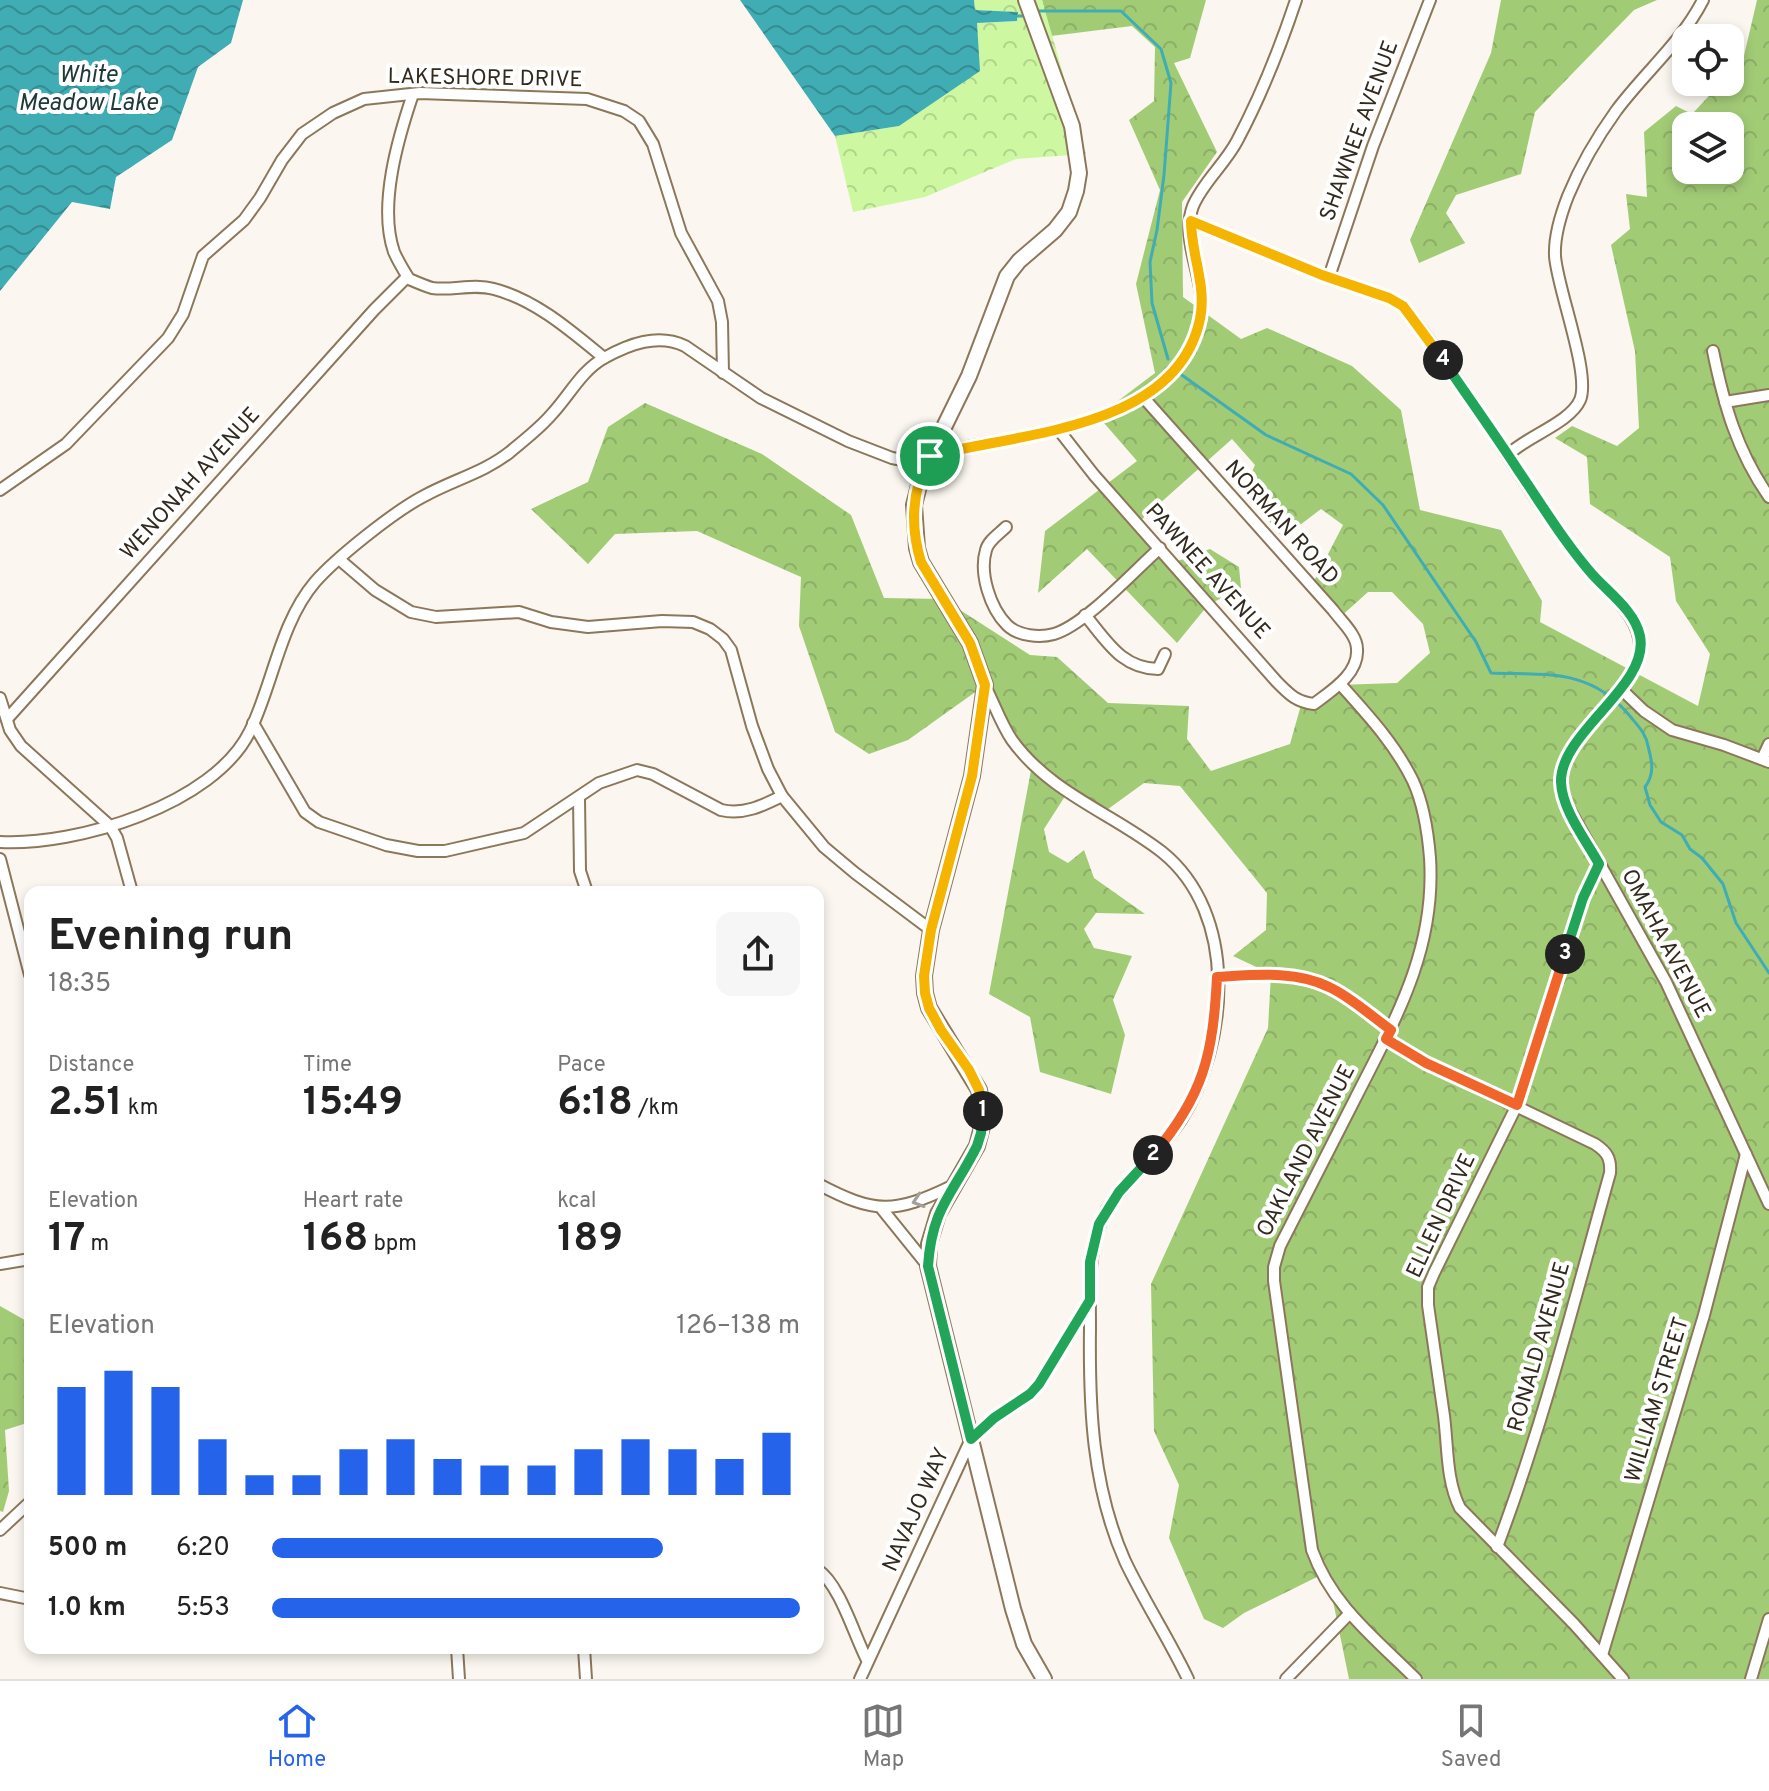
<!DOCTYPE html>
<html lang="en">
<head>
<meta charset="utf-8">
<style>
  :root { --surface:#fff; --page:#f6f6f6; --text:#222; --muted:#767676; --line:#e0e0e0; --accent:#2563eb }
  body { margin:0; font-family:Overpass,sans-serif; background:var(--page); color:var(--text); height:100vh; display:flex; flex-direction:column; font-size:30px; white-space:nowrap }
  * { box-sizing:border-box; margin:0 }
  p { font-size:26px; color:var(--muted) }
  .icon { flex:none; width:44px; height:44px; fill:none; stroke:currentColor; stroke-width:2; stroke-linecap:round; stroke-linejoin:round }
  .map { position:relative; flex:1; overflow:hidden }
  .details { position:absolute; left:24px; top:886px; width:800px; height:768px; display:flex; flex-direction:column; background:var(--surface); border-radius:16px; box-shadow:0 4px 12px #0003 }
  .details>* { flex:none }
  .fabs { position:absolute; left:1672px; top:24px; display:grid; gap:16px }
  .fabs a { display:grid; place-items:center; width:72px; height:72px; border-radius:16px; background:var(--surface); box-shadow:0 4px 12px #0003; font-size:40px }
  .pin { position:absolute; display:grid; place-items:center; width:68px; height:68px; color:#fff; margin:-34px; border:4px solid #fff; border-radius:50%; box-shadow:0 2px 8px #0007 }
  .km { position:absolute; width:40px; height:40px; margin:-20px; border-radius:50%; background:#222; color:#fff; font-size:22px; line-height:40px; text-align:center }
  .round { display:grid; place-items:center; flex:none; width:84px; height:84px; border-radius:16px; background:var(--page) }
  .head { display:flex; align-items:center; justify-content:space-between; height:136px; padding:0 24px }
  h1 { font-size:44px; font-weight:700; line-height:60px }
  .metrics { display:grid; grid-template-columns:repeat(3,1fr); gap:12px; height:136px; padding:8px 24px }
  .metrics div { display:grid; align-content:center }
  .metrics b { font-size:40px; font-weight:700 }
  .metrics small { font-size:22px; font-weight:400 }
  .metrics p { font-size:22px }
  .chart { height:224px; padding:16px 24px }
  .chart p { display:flex; justify-content:space-between }
  .chart svg { width:100%; height:144px; margin-top:8px; stroke:var(--accent); stroke-width:6 }
  ul { padding:0 24px; list-style:none; font-size:26px }
  li { display:grid; grid-template-columns:128px 96px 1fr; align-items:center; height:60px }
  li i { height:20px; border-radius:10px; background:var(--accent) }
  .dock { display:flex; justify-content:space-around; align-items:center; height:112px; border-top:2px solid var(--line); background:var(--surface); font-size:22px; color:var(--muted) }
  .dock a { display:grid; justify-items:center; gap:4px }
  .dock .active { color:var(--accent) }
  .map>svg:first-child { display:block }
  .forest { fill:url(#forest-crowns); fill-rule:evenodd }
  .park { fill:url(#park-crowns) }
  .water { fill:url(#water-waves) }
  .lines { fill:none; stroke-linecap:round; stroke-linejoin:round }
  .stream { stroke:#40acb4; stroke-width:3 }
  .street-casing { stroke:#8c775b; stroke-width:14 }
  .secondary-casing { stroke:#8c775b; stroke-width:18 }
  .street { stroke:#fff; stroke-width:10 }
  .secondary { stroke:#fff; stroke-width:14 }
  .oneway { stroke:#a39f9a }
  .split-1-casing { stroke:#fff; stroke-width:16 }
  .split-2-casing { stroke:#fff; stroke-width:16 }
  .split-3-casing { stroke:#fff; stroke-width:16 }
  .split-4-casing { stroke:#fff; stroke-width:16 }
  .split-5-casing { stroke:#fff; stroke-width:16 }
  .split-1 { stroke:#f5b400; stroke-width:10 }
  .split-2 { stroke:#22a559; stroke-width:10 }
  .split-3 { stroke:#f0652b; stroke-width:10 }
  .split-4 { stroke:#22a559; stroke-width:10 }
  .split-5 { stroke:#f5b400; stroke-width:10 }
  .labels { text-anchor:middle; dominant-baseline:central; stroke-width:8; stroke-linejoin:round; paint-order:stroke }
  .street-label { font-size:22px; fill:#332a1e; stroke:#fff }
  .water-label { font-size:24px; font-style:italic; fill:#20393a; stroke:#fff }
</style>
</head>
<body>
<div class="map">
<svg width="1769" height="1679" viewBox="0 0 1769 1679">
  <defs>
    <pattern id="forest-crowns" width="20" height="18" patternUnits="userSpaceOnUse" patternTransform="scale(2)"><rect width="20" height="18" fill="#a2cb76"/><path d="M2 6a3 3 0 1 1 6 0M12 15a3 3 0 1 1 6 0" fill="none" stroke="#8cae66"/></pattern>
    <pattern id="park-crowns" width="20" height="18" patternUnits="userSpaceOnUse" patternTransform="scale(2)"><rect width="20" height="18" fill="#cdf8a1"/><path d="M2 6a3 3 0 1 1 6 0M12 15a3 3 0 1 1 6 0" fill="none" stroke="#b0d58a"/></pattern>
    <pattern id="water-waves" width="16" height="10" patternUnits="userSpaceOnUse" patternTransform="scale(2)"><rect width="16" height="10" fill="#40acb4"/><path d="M0 5q4-4 8 0t8 0" fill="none" stroke="#368c92"/></pattern>
  </defs>
  <rect width="100%" height="100%" fill="#fbf7f0"/>
  <g class="forest">
    <path d="M1042,0H1206L1190,58L1174,63L1217,152L1182,202L1183,297L1241,339L1267,328L1352,366L1401,410L1420,510L1501,530L1542,601L1540,622L1698,706L1710,654L1676,601L1670,557L1590,504L1587,457L1555,438L1572,426L1617,446L1639,428L1635,351L1611,245L1630,229L1626,194L1647,197L1644,132L1676,106L1692,114L1722,82H1730V73L1743,60L1757,0H1769V1679H1349L1327,1572L1244,1613L1223,1628L1204,1619L1169,1538L1179,1485L1154,1431L1151,1284L1268,1028L1271,974L1233,956L1266,930L1267,893L1180,786L1144,783L1104,812L1069,790L1044,829L1049,852L1068,863L1084,850L1094,878L1145,914L1096,913L1084,929L1094,948L1132,956L1113,1000L1125,1035L1111,1094L1040,1072L1030,1017L989,994L1032,765L988,683L908,740L869,754L835,732L799,626L801,577L697,531L615,534L588,564L531,509L588,482L608,427L645,403L762,454L851,515L884,598L943,599L1030,655L1057,657L1108,703L1189,706L1187,739L1211,771L1290,744L1301,705L1337,685L1397,683L1430,653L1423,624L1392,592H1368L1338,619L1311,587L1343,525L1321,509L1283,538L1244,490L1255,465L1232,439L1140,521L1170,564L1210,549L1239,567L1241,588L1208,605L1177,643L1087,549L1038,593L1045,531L1137,461L1098,416L1155,373L1136,284L1160,190L1129,120L1154,101L1155,47L1132,26L1051,36ZM1686,126H1730V170H1686Z"/>
    <path d="M1501,0H1657L1634,10L1535,112L1521,174L1456,195L1446,213L1465,243L1419,263L1410,240L1491,53Z"/>
    <path d="M0,1306L30,1323V1422L5,1430L9,1491L3,1512L0,1511Z"/>
  </g>
  <path class="park" d="M974,0H1042L1086,154L1016,159L925,197L853,212L835,136L899,126L976,23L1017,21L1018,12L975,10Z"/>
  <g class="water">
    <path d="M0,0H243L231,43L198,67L172,140L116,177L110,209L72,202L0,291Z"/>
    <path d="M740,0H974L975,10L1018,12L1017,21L977,23L980,71L899,126L835,136Z"/>
  </g>
  <g class="lines">
    <g class="stream">
      <path d="M1038,11H1121L1161,49L1171,83L1164,175L1157,230L1150,262L1152,303L1168,359"/>
      <path d="M1018,16H1022"/>
      <path d="M1179,373L1266,435L1351,474L1383,505L1476,642L1491,673C1546,675 1590,668 1629,715C1637,725 1646,733 1648,746C1652,761 1655,774 1645,787L1650,805L1661,822L1682,835L1690,849L1702,858L1723,884L1736,923L1769,973"/>
    </g>
    <g class="street-casing">
      <g id="street">
        <path d="M413,94C398,138 378,206 394,252C398,261 404,271 409,279C416,282 425,286 432,288C453,291 473,283 494,289C536,300 571,331 604,358C629,344 658,333 685,346L761,398L848,441L892,458L908,461C928,458 948,451 968,447C1048,433 1177,416 1200,321C1209,283 1179,243 1193,206C1203,182 1225,164 1237,141C1261,96 1280,48 1296,0"/>
        <path d="M1191,221L1322,275L1389,298L1403,306C1471,389 1521,487 1589,570C1608,594 1642,616 1640,650C1636,693 1567,731 1561,778C1560,788 1565,799 1568,807L1666,982L1769,1204"/>
        <path d="M1329,277L1373,146L1430,0"/>
        <path d="M1713,351C1724,405 1737,451 1769,497"/>
        <path d="M1725,402L1769,395"/>
        <path d="M1058,429L1094,475L1277,682C1289,694 1296,702 1314,704C1331,691 1359,674 1357,649C1357,635 1341,621 1333,610L1143,397"/>
        <path d="M1508,455C1525,437 1570,423 1580,400C1591,374 1557,288 1555,256C1554,236 1561,214 1568,196C1580,167 1598,136 1616,111C1645,72 1681,43 1703,0"/>
        <path d="M0,490L66,444L168,338L183,314L203,256L244,220L260,198L282,160L302,134L333,113L364,99L420,93L587,99L624,111L639,121L653,144L681,233L718,301L722,322L723,373"/>
        <path d="M1006,527C999,534 988,541 986,550C979,573 990,608 1007,625C1018,636 1040,638 1054,634C1085,625 1134,571 1160,548"/>
        <path d="M340,560L375,590L411,612L436,617L519,612L551,622L588,627L662,621L693,622L710,629L723,639L731,650L752,726L768,769L782,796L824,847L855,873L931,930"/>
        <path d="M1085,615C1107,641 1121,668 1158,669L1165,654"/>
        <path d="M1340,684C1367,714 1395,744 1413,781C1424,805 1428,833 1430,858C1436,950 1395,1020 1355,1099C1330,1148 1305,1197 1280,1246L1274,1267V1281L1312,1550C1332,1606 1375,1638 1416,1679"/>
        <path d="M985,686C994,703 1001,724 1012,740C1050,793 1112,813 1162,852C1239,914 1229,1043 1181,1120C1160,1152 1130,1177 1107,1209C1087,1246 1090,1286 1090,1328C1089,1407 1092,1487 1125,1561C1144,1601 1169,1639 1188,1679"/>
        <path d="M1620,688L1644,711L1672,730L1724,745L1769,762"/>
        <path d="M0,698L10,730L21,746L110,826L117,838L132,892"/>
        <path d="M7,719L374,310L407,277"/>
        <path d="M253,723L305,812L319,822L386,845L418,851H445L524,833L599,783L637,770L653,774L721,810C744,815 762,806 782,796"/>
        <path d="M1762,759L1769,744"/>
        <path d="M579,799L580,871L587,892"/>
        <path d="M0,842C76,846 214,805 250,731C273,684 280,623 315,582C337,557 395,511 424,496C453,480 485,472 510,452C524,440 539,429 551,415C569,396 581,371 604,358"/>
        <path d="M0,859L30,975"/>
        <path d="M1599,864L1583,898L1517,1105L1434,1273L1428,1287V1305C1433,1342 1439,1379 1444,1416C1448,1447 1446,1480 1460,1508L1574,1624L1623,1679"/>
        <path d="M1217,977C1253,975 1296,970 1329,987C1351,997 1371,1016 1391,1030"/>
        <path d="M1386,1039L1426,1063L1595,1144C1607,1152 1611,1158 1610,1173C1575,1298 1543,1425 1497,1547"/>
        <path d="M818,1184C875,1214 894,1214 952,1186"/>
        <path d="M882,1209L928,1266"/>
        <path d="M0,1264L30,1259"/>
        <path d="M0,1530L30,1502"/>
        <path d="M818,1570C840,1585 854,1635 867,1660"/>
        <path d="M0,1593L30,1599"/>
        <path d="M457,1648L459,1679"/>
        <path d="M584,1648L586,1679"/>
        <path d="M1602,1655L1704,1315L1746,1154"/>
        <path d="M860,1679L971,1439L994,1418L1030,1394L1039,1384L1089,1301"/>
        <path d="M1286,1679L1350,1613"/>
        <path d="M1751,1679L1769,1619"/>
      </g>
    </g>
    <g class="secondary-casing">
      <path id="secondary" d="M1026,0L1072,126L1079,173L1076,191L1069,212L1055,230L1019,261L1007,276L969,376L923,470L914,505L917,548L921,562L970,643L985,685L972,776L931,930L924,976L925,993L929,1008L979,1090L984,1119L977,1146L938,1214L929,1244L928,1266L1013,1609L1024,1644L1044,1679"/>
    </g>
    <use href="#street" class="street"/>
    <use href="#secondary" class="secondary"/>
  </g>
  <defs><path id="oneway-chevron" d="M-2-3.5L2.5 0L-2 3.5" fill="none" stroke-width="1.6" stroke-linecap="round" stroke-linejoin="round" transform="scale(2)"/></defs>
  <use class="oneway" href="#oneway-chevron" transform="translate(918 1201) rotate(162)"/>
  <g class="lines">
    <g class="split-1-casing">
      <path id="split-1" d="M930,456C912,489 910,526 921,562L970,643L985,685L972,776L931,930L924,976L925,993L929,1008L941,1030L969,1070L979,1090L983,1111"/>
    </g>
    <g class="split-2-casing">
      <path id="split-2" d="M983,1111L981,1133L977,1146C953,1194 932,1207 928,1266L971,1439L994,1418L1030,1394L1039,1384L1090,1300V1262L1099,1224L1119,1192L1153,1155"/>
    </g>
    <g class="split-3-casing">
      <path id="split-3" d="M1153,1155C1204,1095 1213,1054 1217,977C1253,975 1296,970 1329,987C1351,997 1371,1016 1391,1030L1386,1039L1426,1063L1517,1105L1565,954"/>
    </g>
    <g class="split-4-casing">
      <path id="split-4" d="M1443,360C1468,397 1494,433 1518,470C1542,505 1564,542 1592,574C1608,592 1635,611 1640,636C1650,686 1560,732 1561,782C1562,810 1586,840 1599,864L1583,898L1565,954"/>
    </g>
    <g class="split-5-casing">
      <path id="split-5" d="M930,456C1017,433 1177,430 1200,319C1207,286 1191,254 1191,221L1322,275L1389,298L1403,306L1443,360"/>
    </g>
    <use href="#split-1" class="split-1"/>
    <use href="#split-2" class="split-2"/>
    <use href="#split-3" class="split-3"/>
    <use href="#split-4" class="split-4"/>
    <use href="#split-5" class="split-5"/>
  </g>
  <g class="labels">
    <g class="street-label">
      <text transform="translate(485 79) rotate(1)">LAKESHORE DRIVE</text>
      <text transform="translate(1360 131) rotate(-70)">SHAWNEE AVENUE</text>
      <text transform="translate(191 484) rotate(-48)">WENONAH AVENUE</text>
      <text transform="translate(1281 523) rotate(48)">NORMAN ROAD</text>
      <text transform="translate(1207 572) rotate(48)">PAWNEE AVENUE</text>
      <text transform="translate(1665 944) rotate(62)">OMAHA AVENUE</text>
      <text transform="translate(1307 1151) rotate(-63)">OAKLAND AVENUE</text>
      <text transform="translate(1442 1216) rotate(-65)">ELLEN DRIVE</text>
      <text transform="translate(1540 1347) rotate(-74)">RONALD AVENUE</text>
      <text transform="translate(1658 1400) rotate(-73)">WILLIAM STREET</text>
      <text transform="translate(917 1510) rotate(-66)">NAVAJO WAY</text>
    </g>
    <g class="water-label">
      <text x="88" y="76">White<tspan x="88" dy="28">Meadow Lake</tspan></text>
    </g>
  </g>
</svg>
<div class="fabs">
<a><svg class="icon" aria-label="locate" viewBox="0 0 24 24"><circle cx="12" cy="12" r="6"/><path d="M12 2v4M12 18v4M2 12h4M18 12h4"/></svg></a>
<a><svg class="icon" aria-label="layers" viewBox="0 0 24 24"><path d="M12 4l9 5-9 5-9-5zM3 14l9 5 9-5"/></svg></a>
</div>
<div class="pin" style="left:930px;top:456px;background:#1e9e55"><svg class="icon" aria-label="arrive" viewBox="0 0 24 24"><path d="M6 21V4h12l-3 4 3 4H6"/></svg></div>
<b class="km" style="left:983px;top:1111px">1</b>
<b class="km" style="left:1153px;top:1155px">2</b>
<b class="km" style="left:1565px;top:954px">3</b>
<b class="km" style="left:1443px;top:360px">4</b>
<section class="details">
<div class="head"><div><h1>Evening run</h1><p>18:35</p></div><a class="round"><svg class="icon" aria-label="share" viewBox="0 0 24 24"><path d="M12 15V3M7 8l5-5 5 5M5 13v7h14v-7"/></svg></a></div>
<div class="metrics">
<div><p>Distance</p><b>2.51<small> km</small></b></div>
<div><p>Time</p><b>15:49</b></div>
<div><p>Pace</p><b>6:18<small> /km</small></b></div>
</div>
<div class="metrics">
<div><p>Elevation</p><b>17<small> m</small></b></div>
<div><p>Heart rate</p><b>168<small> bpm</small></b></div>
<div><p>kcal</p><b>189</b></div>
</div>
<div class="chart"><p><span>Elevation</span>126–138 m</p>
<svg viewBox="0 0 160 44" preserveAspectRatio="none"><path d="M5 44V11M15 44V6M25 44V11M35 44V27M45 44V38M55 44V38M65 44V30M75 44V27M85 44V33M95 44V35M105 44V35M115 44V30M125 44V27M135 44V30M145 44V33M155 44V25"/></svg>
</div>
<ul>
<li><b>500 m</b>6:20<i style="width:74%"></i></li>
<li><b>1.0 km</b>5:53<i style="width:100%"></i></li>
</ul>
</section>
</div>
<nav class="dock">
<a class="active"><svg class="icon" aria-label="home" viewBox="0 0 24 24"><path d="M3 11l9-7 9 7M6 9v11h12V9"/></svg>Home</a>
<a><svg class="icon" aria-label="map" viewBox="0 0 24 24"><path d="M3 6l6-2 6 2 6-2v14l-6 2-6-2-6 2zM9 4v14M15 6v14"/></svg>Map</a>
<a><svg class="icon" aria-label="saved" viewBox="0 0 24 24"><path d="M7 4h10v16l-5-4-5 4z"/></svg>Saved</a>
</nav>
</body>
</html>
